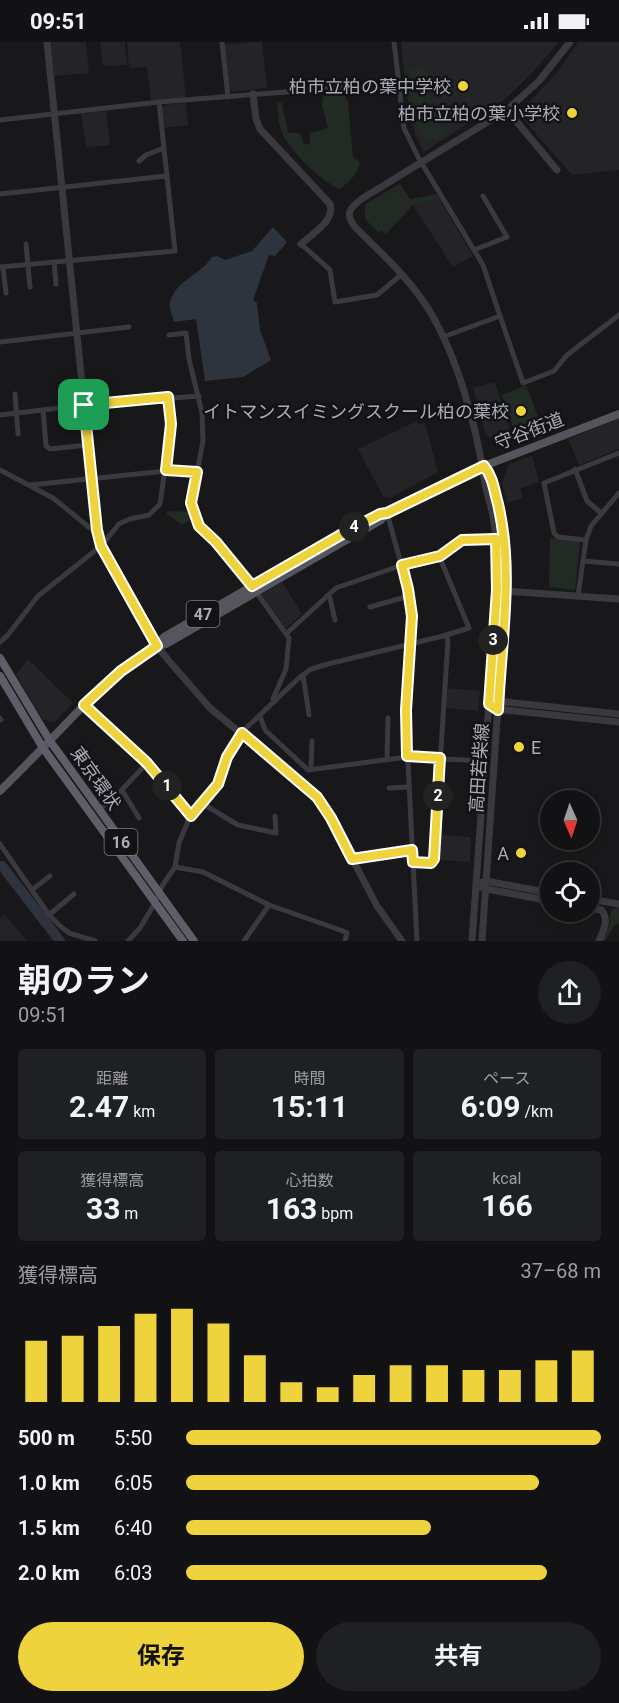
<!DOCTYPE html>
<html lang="ja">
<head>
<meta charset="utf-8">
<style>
  :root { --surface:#121214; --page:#1f2022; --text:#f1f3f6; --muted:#9c9ea0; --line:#313234; --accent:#eed33c }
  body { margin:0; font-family:Roboto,"Noto Sans JP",sans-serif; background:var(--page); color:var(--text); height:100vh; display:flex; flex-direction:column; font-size:22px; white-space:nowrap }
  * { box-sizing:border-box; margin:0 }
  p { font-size:20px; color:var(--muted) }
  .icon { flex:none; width:33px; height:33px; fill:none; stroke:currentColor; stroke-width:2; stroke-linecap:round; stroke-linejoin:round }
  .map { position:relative; height:899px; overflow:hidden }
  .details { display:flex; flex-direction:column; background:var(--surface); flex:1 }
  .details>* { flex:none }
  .needle { width:39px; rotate:177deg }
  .controls { position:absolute; left:540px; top:748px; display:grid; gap:12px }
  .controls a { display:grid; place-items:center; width:60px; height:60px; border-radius:50%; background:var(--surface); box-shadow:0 3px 9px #0003,0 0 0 2px var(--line); font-size:30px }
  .pin { position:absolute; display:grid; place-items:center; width:51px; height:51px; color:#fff; margin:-26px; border-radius:12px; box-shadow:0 3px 9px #0006 }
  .km { position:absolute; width:30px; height:30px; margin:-15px; border-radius:50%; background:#222; color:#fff; font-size:16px; line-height:30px; text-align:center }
  .round { display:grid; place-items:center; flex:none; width:63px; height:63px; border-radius:32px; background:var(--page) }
  .head { display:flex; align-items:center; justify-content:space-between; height:102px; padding:0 18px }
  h1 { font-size:33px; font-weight:700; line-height:45px }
  .metrics { display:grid; grid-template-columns:repeat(3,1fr); gap:9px; height:102px; padding:6px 18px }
  .metrics div { display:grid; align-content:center; border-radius:6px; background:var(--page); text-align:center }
  .metrics b { font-size:30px; font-weight:700 }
  .metrics small { font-size:16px; font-weight:400 }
  .metrics p { font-size:16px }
  .chart { height:168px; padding:12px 18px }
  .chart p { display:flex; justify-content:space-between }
  .chart svg { width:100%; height:108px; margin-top:6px; stroke:var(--accent); stroke-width:6 }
  .cta { display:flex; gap:12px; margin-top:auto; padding:12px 18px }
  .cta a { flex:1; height:69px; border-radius:36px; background:var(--accent); color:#111; font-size:24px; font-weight:700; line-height:69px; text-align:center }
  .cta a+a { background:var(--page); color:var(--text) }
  ul { padding:0 18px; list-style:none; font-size:20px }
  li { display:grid; grid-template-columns:96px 72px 1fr; align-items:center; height:45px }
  li i { height:15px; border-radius:8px; background:var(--accent) }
  .status { display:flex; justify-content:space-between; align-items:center; height:42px; padding:0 30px; background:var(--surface); direction:ltr }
  .status svg { height:16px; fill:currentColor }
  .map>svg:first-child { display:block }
  .built { fill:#242427 }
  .green { fill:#222a24 }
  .water { fill:#2e343e }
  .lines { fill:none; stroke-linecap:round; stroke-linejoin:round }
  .river { stroke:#2e343e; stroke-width:10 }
  .minor { stroke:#39393f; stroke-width:5 }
  .tertiary { stroke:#39393f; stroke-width:7 }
  .primary { stroke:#55555e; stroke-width:8 }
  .trunk { stroke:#5d5e67; stroke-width:8 }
  .route-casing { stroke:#fff; stroke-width:12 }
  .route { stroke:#eed33c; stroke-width:8 }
  .poi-dot { fill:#eed33c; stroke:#131315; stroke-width:2 }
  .labels { text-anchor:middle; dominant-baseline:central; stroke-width:5; stroke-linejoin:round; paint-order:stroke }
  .shield { fill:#131315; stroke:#7d7e88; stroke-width:1.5 }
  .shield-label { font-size:16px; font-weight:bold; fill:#aaacb9 }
  .poi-label { font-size:18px; fill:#aaacb9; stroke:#131315; text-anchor:end }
  .street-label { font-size:18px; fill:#aaacb9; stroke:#131315 }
</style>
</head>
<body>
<div class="status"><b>09:51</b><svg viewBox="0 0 49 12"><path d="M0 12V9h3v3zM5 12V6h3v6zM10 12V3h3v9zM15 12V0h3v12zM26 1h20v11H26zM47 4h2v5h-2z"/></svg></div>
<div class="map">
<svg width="619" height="899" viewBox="0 0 619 899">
  <rect width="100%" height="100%" fill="#18181a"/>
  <g class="built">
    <path d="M50,0H86L89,31L54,34Z"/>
    <path d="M100,0H125L127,23L103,24Z"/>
    <path d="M127,0H180L186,56L151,59L147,25L129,26Z"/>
    <path d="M249,0H262L267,46L233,50L229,46L224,3Z"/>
    <path d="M401,0H559L533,30L505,57L424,110L415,92L407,57Z"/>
    <path d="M578,0H619V128L572,133L524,78L525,64L557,31Z"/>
    <path d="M186,61L188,83L164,86L162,66L165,63Z"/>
    <path d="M106,69L110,103L86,105L81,71Z"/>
    <path d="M440,158L473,214L453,225L413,163Z"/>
    <path d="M495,340L513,396L499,401L486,393L473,346Z"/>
    <path d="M619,376V407L579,423L568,397Z"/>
    <path d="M415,380L419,382L425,381L438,430L390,456L383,454L358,407Z"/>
    <path d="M532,414L539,440L520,447L523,456L507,461L502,441L509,422Z"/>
    <path d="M282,540L302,572L286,586L260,553Z"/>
    <path d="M28,617L73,661L54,680L43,678L16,633Z"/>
    <path d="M448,646L480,649L478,669L446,666Z"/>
    <path d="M439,793L471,795L470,820L438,818Z"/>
    <path d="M5,872V873L27,899H0V876Z"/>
  </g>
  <g class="green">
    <path d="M427,26L431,63L445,90L428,102L413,77L407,28Z"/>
    <path d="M344,50L348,60L353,115L360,120C358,132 349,140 340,147C322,140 287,107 281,88C278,79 278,69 277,60L282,61L288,91H300L304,103L310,101V91L328,86L322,62L324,51Z"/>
    <path d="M400,142L410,157L437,152L440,158L413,163L386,192L382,188L379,191L365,177V162Z"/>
    <path d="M526,343L542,385L516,395L502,353Z"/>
    <path d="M167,469L191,470L192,477L182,483L167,472Z"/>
    <path d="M550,496L578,498L580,501L575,548L549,545Z"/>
    <path d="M613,866H619V881L614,884L605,899H603L610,881V873Z"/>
  </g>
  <path class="water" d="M273,185L287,200L275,214L269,213L253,258L257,261L260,288L271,318L243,335L205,339L196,277L174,280C173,275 169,267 170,261C174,239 201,233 212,215L217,214L225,218L252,209Z"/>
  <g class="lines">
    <path class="river" d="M2,824L60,899"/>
    <g class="minor">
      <path d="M222,0L228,55"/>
      <path d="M394,0L404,86L418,115L483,223L500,274L443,295"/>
      <path d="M0,78L159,60L349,45"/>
      <path d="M139,119L146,113L164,106"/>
      <path d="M0,152L166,134"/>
      <path d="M26,202L30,245"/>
      <path d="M301,202L330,228L335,260L377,253L402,232"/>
      <path d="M474,208L507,195L483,154"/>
      <path d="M54,220L56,242"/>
      <path d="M0,225L175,209L159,60"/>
      <path d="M3,225L6,251"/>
      <path d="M500,274L523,341L554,329L567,313L619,273"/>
      <path d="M169,293L186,291L189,317L202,371L203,399L191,461L195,474L199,484L216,500L252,544"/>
      <path d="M0,300L129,285"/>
      <path d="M15,352L18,392"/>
      <path d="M43,368L46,404L50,407L88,403"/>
      <path d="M0,373L84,363L199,354"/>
      <path d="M166,427L197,430"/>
      <path d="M575,427L587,459L601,471"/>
      <path d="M0,428L53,456L90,486L97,488"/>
      <path d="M30,443L166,429"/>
      <path d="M387,471L408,547L412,575L406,682L417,899"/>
      <path d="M586,498L591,484L619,451"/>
      <path d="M583,519L619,522"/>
      <path d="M256,550L289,596L286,627L273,657L275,659"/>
      <path d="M327,554L330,556L335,578"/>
      <path d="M578,554L586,498L558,495L554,491L544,441L619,411"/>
      <path d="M370,565L409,554"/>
      <path d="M287,591L336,546L411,520L440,514L462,498L496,497"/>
      <path d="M0,600L7,594L38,554L101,504L119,482L130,477L149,473L160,462L171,382L168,355"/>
      <path d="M303,633L309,673"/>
      <path d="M84,663L147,721L191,774"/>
      <path d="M260,674L265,688L308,728L407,715L484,719"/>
      <path d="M0,676L1,678"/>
      <path d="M387,717L388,676"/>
      <path d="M311,727L312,699"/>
      <path d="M389,746L409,745"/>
      <path d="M122,748L139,776"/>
      <path d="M203,762L238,783L276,791L275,774"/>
      <path d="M98,768L118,752L147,721"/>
      <path d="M0,802L49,873L60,884L69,891L95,899"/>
      <path d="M352,817L412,808"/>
      <path d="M413,821L428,822L434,817L448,598L446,593"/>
      <path d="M175,825L203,830L269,863L343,889L347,891L345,899"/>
      <path d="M33,847L50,834"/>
      <path d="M49,873L74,852"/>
      <path d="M128,899L140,886L155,861L162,844L175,825L179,801L189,777L218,742L227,715L244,688L300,635L311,627L328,622L443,594L469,586L440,516"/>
      <path d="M244,899L269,863"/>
    </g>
    <g class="tertiary">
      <path d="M47,0L97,488L101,504L157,604L169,619L210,666L317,755L331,776L377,864L402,899"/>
      <path d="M253,52L256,77L260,87L330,162C335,179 313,191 301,202"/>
      <path d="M507,68L557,128"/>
      <path d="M506,549L619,557"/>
      <path d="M497,659L619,672"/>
      <path d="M496,667L619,680"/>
      <path d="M476,842L486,839L550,851"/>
      <path d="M482,846L550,859"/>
      <path d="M590,857L619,862"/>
      <path d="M590,866L601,868C610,877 603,889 599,899"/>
      <path d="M472,899L497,548C498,525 498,502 494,480C492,465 486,450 484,436C476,382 457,314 429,268C410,237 382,212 356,186C344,172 349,166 363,156L507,68L539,39L570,0"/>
      <path d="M482,899L507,532C506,504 502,446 484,424"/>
    </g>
    <g class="primary">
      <path d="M157,604L164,595L351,487L380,472L387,471L484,424L619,372"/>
      <path d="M0,749C20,729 40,709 59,689C85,663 130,610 166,602L381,478L387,471"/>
    </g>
    <g class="trunk">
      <path d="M0,616L50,699L194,899"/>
      <path d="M0,634L43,706L183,899"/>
    </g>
  </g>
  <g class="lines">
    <g class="route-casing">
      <path id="route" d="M168,355L171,382L166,428L197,430L191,461L199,484L216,500L252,544L351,487L380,472L387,471L484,424C493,435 494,448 498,462C514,530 501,599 498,668L489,662L497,548L496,497L462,498L440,514L402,523L408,547L412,574L406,668L407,714L440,716L434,817L431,821L413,820L412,808L352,817L331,776L317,755L242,691L227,715L218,742L191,774L147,721L84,663L121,629L157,604L101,504L97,488L84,363Z"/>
    </g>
    <use href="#route" class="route"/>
  </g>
  <g class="poi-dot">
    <circle cx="463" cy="44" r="6"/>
    <circle cx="572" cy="71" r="6"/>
    <circle cx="521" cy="369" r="6"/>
    <circle cx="519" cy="705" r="6"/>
    <circle cx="521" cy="811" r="6"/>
  </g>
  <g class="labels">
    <g class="shield">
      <rect x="186.5" y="559" width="33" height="26" rx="4.5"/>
      <rect x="104.5" y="787" width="33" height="26" rx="4.5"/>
    </g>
    <g class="shield-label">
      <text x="203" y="572">47</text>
      <text x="121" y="800">16</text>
    </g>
    <g class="poi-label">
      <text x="451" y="44">柏市立柏の葉中学校</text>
      <text x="560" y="71">柏市立柏の葉小学校</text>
      <text x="509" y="369">イトマンスイミングスクール柏の葉校</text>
      <text x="531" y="705" text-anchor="start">E</text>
      <text x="509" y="811">A</text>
    </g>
    <g class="street-label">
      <text transform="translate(529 389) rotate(-21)">守谷街道</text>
      <text transform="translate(479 726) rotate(-86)">高田若柴線</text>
      <text transform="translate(96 736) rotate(55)">東京環状</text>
    </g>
  </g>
</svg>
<div class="controls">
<a><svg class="needle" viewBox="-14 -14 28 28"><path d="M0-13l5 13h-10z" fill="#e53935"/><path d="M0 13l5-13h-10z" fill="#9c9ea0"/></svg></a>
<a><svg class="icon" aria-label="locate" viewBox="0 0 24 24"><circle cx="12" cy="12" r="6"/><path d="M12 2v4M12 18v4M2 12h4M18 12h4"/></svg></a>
</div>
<div class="pin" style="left:84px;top:363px;background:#1e9e55"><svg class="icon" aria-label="arrive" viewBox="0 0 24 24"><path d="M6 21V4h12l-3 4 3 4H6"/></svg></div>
<b class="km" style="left:167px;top:744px">1</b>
<b class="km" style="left:438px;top:754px">2</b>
<b class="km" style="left:493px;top:598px">3</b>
<b class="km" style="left:354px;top:485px">4</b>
</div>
<section class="details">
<div class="head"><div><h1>朝のラン</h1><p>09:51</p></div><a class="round"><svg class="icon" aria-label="share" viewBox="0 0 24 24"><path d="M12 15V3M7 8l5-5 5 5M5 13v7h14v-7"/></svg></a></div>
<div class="metrics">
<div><p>距離</p><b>2.47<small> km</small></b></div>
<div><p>時間</p><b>15:11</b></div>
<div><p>ペース</p><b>6:09<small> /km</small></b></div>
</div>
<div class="metrics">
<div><p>獲得標高</p><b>33<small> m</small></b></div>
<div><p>心拍数</p><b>163<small> bpm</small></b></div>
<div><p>kcal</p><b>166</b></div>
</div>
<div class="chart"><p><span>獲得標高</span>37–68 m</p>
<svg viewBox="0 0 160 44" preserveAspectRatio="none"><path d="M5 44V19M15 44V17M25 44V13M35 44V8M45 44V6M55 44V12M65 44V25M75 44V36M85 44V38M95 44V33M105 44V29M115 44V29M125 44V31M135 44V31M145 44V27M155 44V23"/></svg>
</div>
<ul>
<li><b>500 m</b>5:50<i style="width:100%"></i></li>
<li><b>1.0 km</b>6:05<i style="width:85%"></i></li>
<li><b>1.5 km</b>6:40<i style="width:59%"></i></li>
<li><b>2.0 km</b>6:03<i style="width:87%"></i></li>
</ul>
<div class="cta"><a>保存</a><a>共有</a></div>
</section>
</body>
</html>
